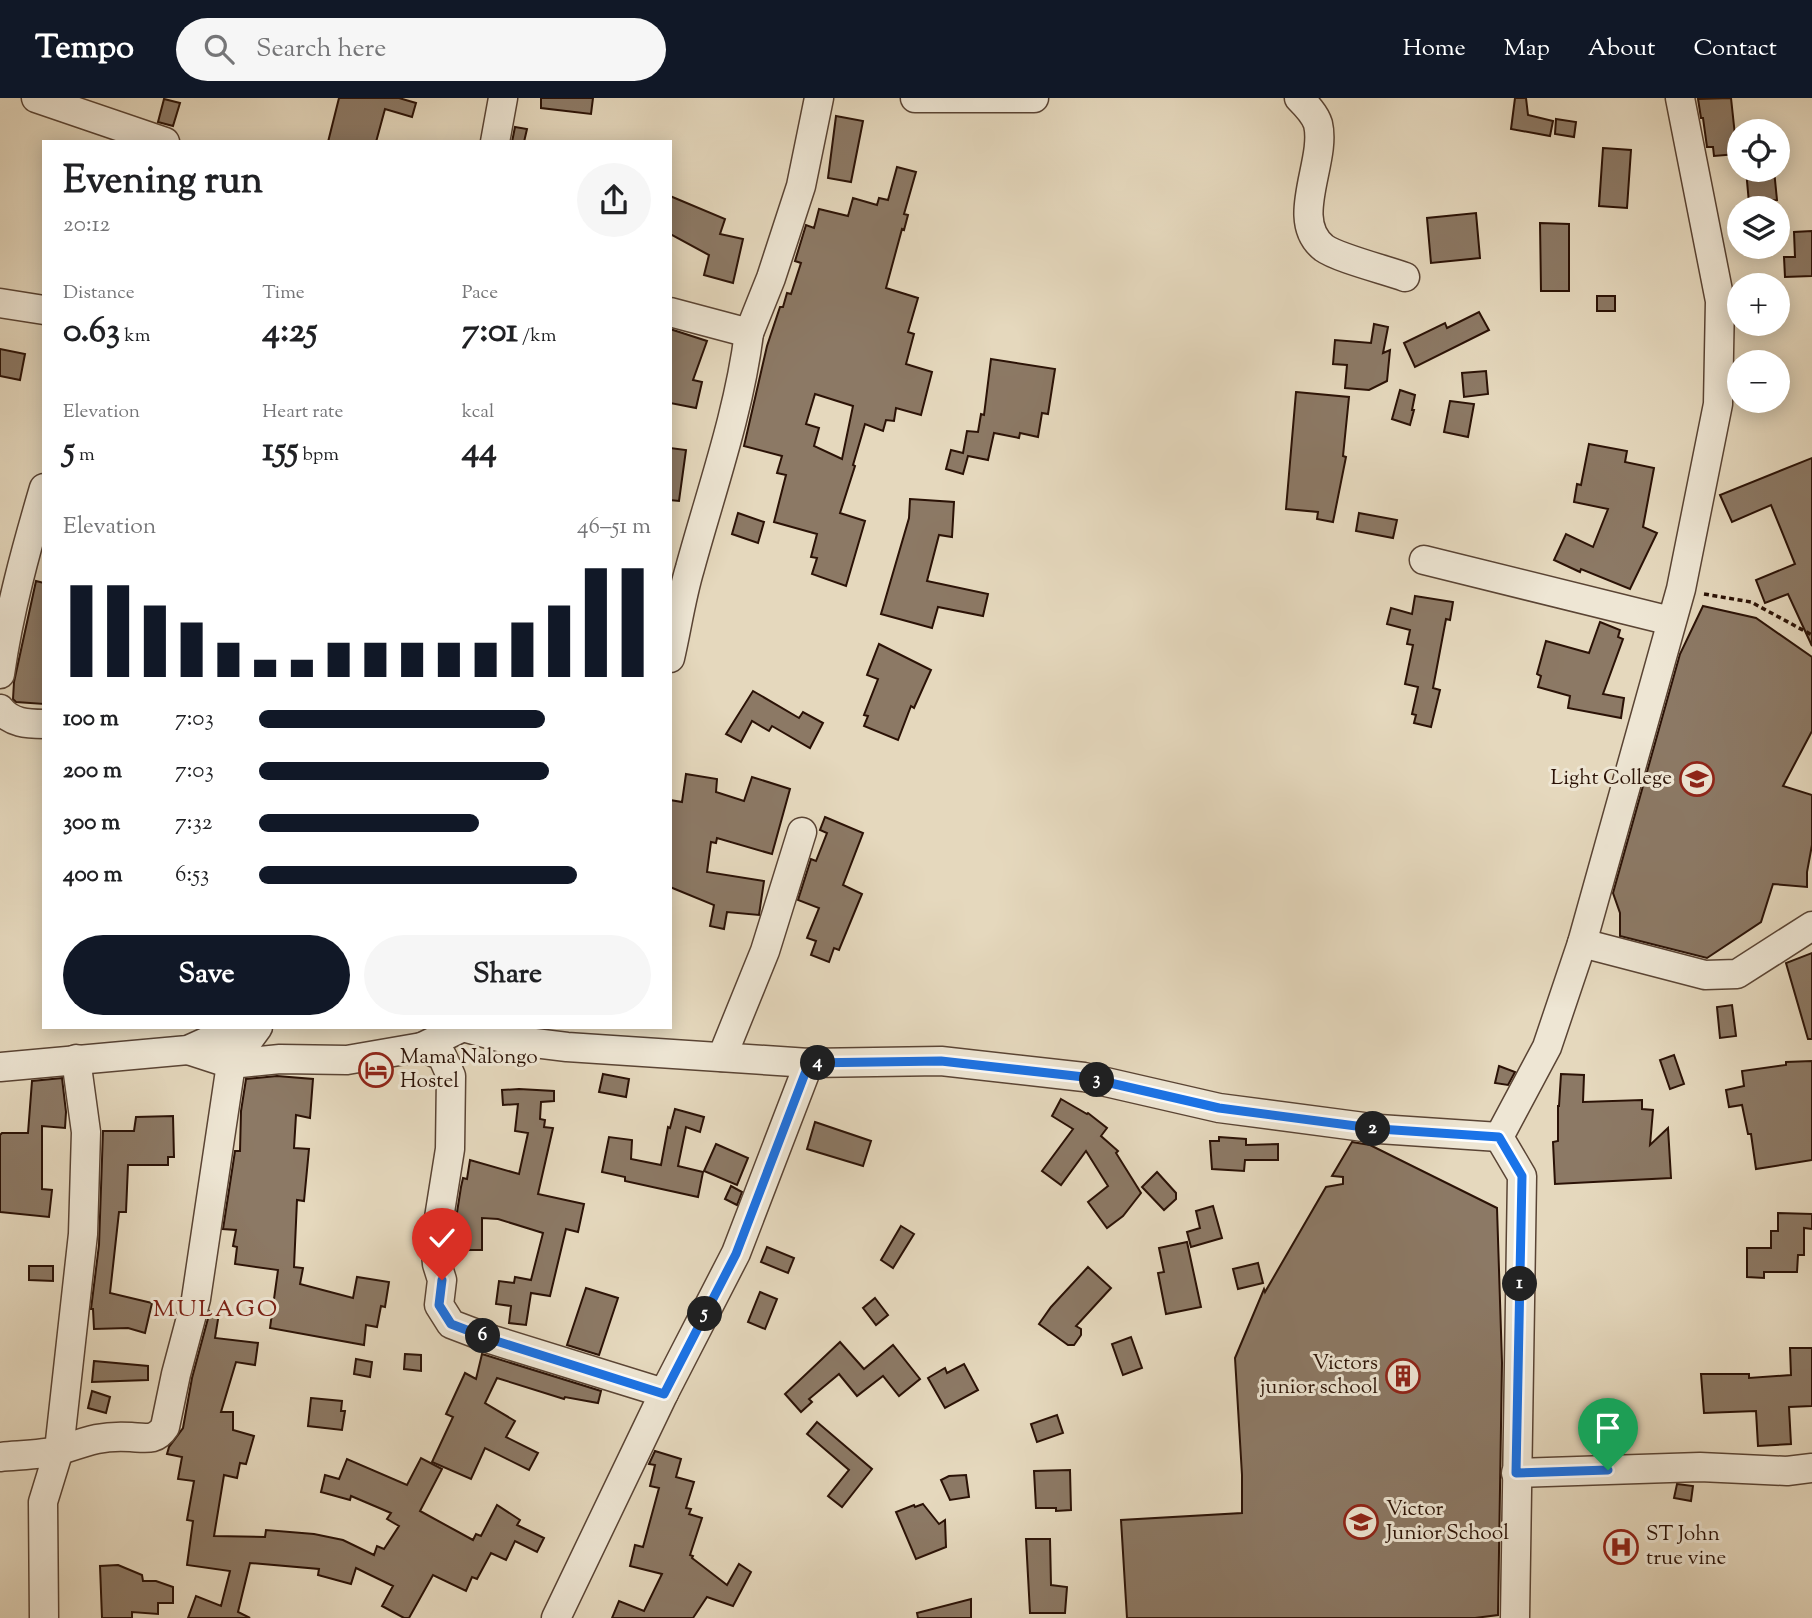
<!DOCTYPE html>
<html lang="en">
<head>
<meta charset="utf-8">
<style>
  :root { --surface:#fff; --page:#f6f6f6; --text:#202124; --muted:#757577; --accent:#111827 }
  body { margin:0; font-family:"Sorts Mill Goudy",serif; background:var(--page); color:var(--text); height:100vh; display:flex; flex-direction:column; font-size:26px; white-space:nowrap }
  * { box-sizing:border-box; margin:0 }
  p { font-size:23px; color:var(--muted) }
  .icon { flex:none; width:38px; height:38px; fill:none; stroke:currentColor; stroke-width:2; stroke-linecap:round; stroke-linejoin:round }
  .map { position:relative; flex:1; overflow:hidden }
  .side { position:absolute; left:42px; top:42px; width:630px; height:889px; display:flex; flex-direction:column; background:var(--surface); border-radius:0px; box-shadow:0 4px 18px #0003 }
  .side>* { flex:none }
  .buttons { position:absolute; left:1727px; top:21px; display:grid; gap:14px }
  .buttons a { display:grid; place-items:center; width:63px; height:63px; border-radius:50%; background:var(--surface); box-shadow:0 4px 18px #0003; font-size:35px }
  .pin { position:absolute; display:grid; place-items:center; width:60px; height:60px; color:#fff; margin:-72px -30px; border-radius:50% 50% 50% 0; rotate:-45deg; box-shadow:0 0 7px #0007 }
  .pin .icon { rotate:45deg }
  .km { position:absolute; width:35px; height:35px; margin:-18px; border-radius:50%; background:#222; color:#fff; font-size:19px; line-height:35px; text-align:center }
  .round { display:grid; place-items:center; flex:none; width:74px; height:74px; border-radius:37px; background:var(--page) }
  .head { display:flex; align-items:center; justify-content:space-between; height:119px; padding:0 21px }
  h1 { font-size:38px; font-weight:700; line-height:52px }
  .figures { display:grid; grid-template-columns:repeat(3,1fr); gap:10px; height:119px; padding:7px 21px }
  .figures div { display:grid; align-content:center }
  .figures b { font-size:35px; font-weight:700 }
  .figures small { font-size:19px; font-weight:400 }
  .figures p { font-size:19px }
  .chart { height:196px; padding:14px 21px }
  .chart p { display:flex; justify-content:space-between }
  .chart svg { width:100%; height:126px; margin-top:7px; stroke:var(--accent); stroke-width:6 }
  .cta { display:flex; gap:14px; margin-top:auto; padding:14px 21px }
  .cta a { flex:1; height:80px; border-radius:42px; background:var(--accent); color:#fff; font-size:28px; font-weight:700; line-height:80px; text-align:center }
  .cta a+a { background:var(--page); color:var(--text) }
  ul { padding:0 21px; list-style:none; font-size:23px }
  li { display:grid; grid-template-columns:112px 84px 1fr; align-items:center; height:52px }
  li i { height:18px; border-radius:9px; background:var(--accent) }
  header { display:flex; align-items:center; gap:42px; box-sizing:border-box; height:98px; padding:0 35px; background:var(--accent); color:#fff }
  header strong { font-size:33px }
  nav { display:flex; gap:38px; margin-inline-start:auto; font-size:24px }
  .search { width:490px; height:63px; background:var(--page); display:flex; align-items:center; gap:18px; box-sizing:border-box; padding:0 24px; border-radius:38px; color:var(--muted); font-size:26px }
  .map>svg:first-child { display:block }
  .building { fill:#8c7965; stroke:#2b1206; stroke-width:2; fill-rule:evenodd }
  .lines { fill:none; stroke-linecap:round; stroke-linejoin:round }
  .minor-casing { stroke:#5a4434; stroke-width:31 }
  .path { stroke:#2b1206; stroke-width:3.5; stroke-dasharray:5 3.5; stroke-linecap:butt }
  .minor { stroke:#eee6d4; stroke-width:28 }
  .route-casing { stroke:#fff; stroke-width:14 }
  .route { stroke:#1a73e8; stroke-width:9 }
  .labels { text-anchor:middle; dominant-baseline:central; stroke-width:6; stroke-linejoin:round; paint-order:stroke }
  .poi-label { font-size:21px; fill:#2b1206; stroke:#eee6d4; text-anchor:start }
  .quarter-label { font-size:24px; letter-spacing:2px; fill:#7a1f14; stroke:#eee6d4 }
</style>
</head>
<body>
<header>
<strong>Tempo</strong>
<div class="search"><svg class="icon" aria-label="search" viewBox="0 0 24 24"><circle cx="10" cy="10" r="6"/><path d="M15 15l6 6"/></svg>Search here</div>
<nav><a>Home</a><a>Map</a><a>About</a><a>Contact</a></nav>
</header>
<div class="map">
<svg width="1812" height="1520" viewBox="0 0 1812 1520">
  <rect width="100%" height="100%" fill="#e5d8bd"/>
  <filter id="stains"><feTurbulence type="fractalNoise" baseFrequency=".00286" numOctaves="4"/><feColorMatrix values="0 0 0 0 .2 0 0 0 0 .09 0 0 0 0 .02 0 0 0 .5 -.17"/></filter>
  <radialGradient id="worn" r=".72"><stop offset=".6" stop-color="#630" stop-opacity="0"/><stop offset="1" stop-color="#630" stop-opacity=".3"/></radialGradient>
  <g class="building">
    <path d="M339,0H399L416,5L412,19L385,11L376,44H328Z"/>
    <path d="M541,0H593L591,16L541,10Z"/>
    <path d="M1515,0H1526L1528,17L1553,23L1550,38L1511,31Z"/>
    <path d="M1731,0L1737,56L1714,58L1713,49H1707L1703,20H1701L1698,1Z"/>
    <path d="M164,1L180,5L173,28L158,24Z"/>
    <path d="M836,18L863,23L851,84L828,80Z"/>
    <path d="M1556,21L1576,24L1574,39L1555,36Z"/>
    <path d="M515,29L527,31L524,44H512Z"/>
    <path d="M1603,50L1631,52L1627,110L1599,108Z"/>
    <path d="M897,69L916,74L904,116L908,117L904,132L902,131L886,190L918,200L908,234L914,236L906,266L932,274L921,317L896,310L894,323L886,322L883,333L865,326L853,367L855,368L840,415L865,423L846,488L812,476L817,460L811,459L817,436L774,424L786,377L777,375L782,358L744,348L767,248L780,209H783L787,195L791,196L801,165L795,163L806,127L814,130L819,111L848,118L853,100L877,107L879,100L888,102ZM815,296L853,308L842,361L814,348L819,330L806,326Z"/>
    <path d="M1746,72H1774L1777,102L1749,105Z"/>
    <path d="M670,98L725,121L720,136L743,141L733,185L704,177L709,157L670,136Z"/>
    <path d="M1476,115L1480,160L1431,165L1427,120Z"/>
    <path d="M1540,125L1569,126V193H1541Z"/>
    <path d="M1812,133V178L1785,179L1784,159H1795L1794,134Z"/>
    <rect x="1597" y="198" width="18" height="15"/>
    <path d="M1479,214L1489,232L1415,269L1404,245L1445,225L1447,230Z"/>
    <path d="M1374,226L1388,229L1383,255L1390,252L1387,283L1369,292L1345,290L1347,267L1333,266L1335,242L1371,245Z"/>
    <path d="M670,231L707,243L693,282L702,284L696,310L670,305Z"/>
    <path d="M0,251L25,256L20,282L0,278Z"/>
    <path d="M991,261L1055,271L1048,316L1042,315L1038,339L1020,335L1019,340L994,335L988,362L968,358L963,376L946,371L951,352L963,355L967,333L978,334L981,316L984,317Z"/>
    <path d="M1486,273L1488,296L1464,299L1462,275Z"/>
    <path d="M1400,292L1415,297L1412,312H1414L1410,327L1392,321Z"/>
    <path d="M1296,294L1349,299L1343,358L1346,359L1333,424L1317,421L1318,414L1286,411Z"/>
    <path d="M1450,303L1474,306L1468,339L1444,334Z"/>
    <path d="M1589,346L1627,353L1625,364L1654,370L1643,429L1657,435L1630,491L1581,471L1580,474L1554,462L1566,436L1593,449L1608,411L1574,404L1577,386L1581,387Z"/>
    <path d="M670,350L686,352L679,403L670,402Z"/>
    <path d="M1812,360V548L1788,496L1765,505L1756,482L1795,466L1771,407L1732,424L1720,397Z"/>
    <path d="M910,401L954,404L952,439L939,437L927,483L988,496L983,518L938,509L932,530L881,516L909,420Z"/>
    <path d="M738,415L764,424L758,445L732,436Z"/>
    <path d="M1359,415L1397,422L1393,440L1356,433Z"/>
    <path d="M36,483L44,485V606L16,604L13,601L14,584Z"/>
    <path d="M1415,498L1453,504L1450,522L1446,521L1433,590L1440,592L1431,629L1414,625L1416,617L1412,616L1418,589L1405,586L1413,547L1407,546L1410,532L1387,526L1391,510L1412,516Z"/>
    <path d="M1703,508L1756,520L1812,559V633L1783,688L1812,697V747L1807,774V789L1773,786L1761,824L1707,860L1620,838V815L1613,795L1680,556Z"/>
    <path d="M1600,524L1620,532L1618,539L1623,541L1603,596L1624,600L1621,620L1568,610L1570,598L1538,589L1541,578L1537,576L1546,543L1589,555Z"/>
    <path d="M879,546L931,572L914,610L911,608L898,642L864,628L868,618L864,617L878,581L867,577Z"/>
    <path d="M753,593L799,620L803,614L823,625L810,650L772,628L769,633L752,623L741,644L726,636Z"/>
    <path d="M686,676L717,681L716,694L744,703L752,679L790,691L772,756L717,740L716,745L711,744L707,774L764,783L759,817L727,814L724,831L710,828L714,807L670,789V702L682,704Z"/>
    <path d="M825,719L863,735L843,787L862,796L839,852L834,850L829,864L811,857L816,843L807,840L819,810L798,802L811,761L816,763L827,735L820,732Z"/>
    <path d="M1812,855V941H1808L1786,865Z"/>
    <path d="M1732,907L1736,938L1720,940L1717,909Z"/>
    <path d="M1674,957L1684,986L1670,991L1660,962Z"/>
    <path d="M1812,963V1062L1756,1071L1751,1036H1748L1742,1007L1729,1009L1726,992L1744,988L1742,973L1786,967V964Z"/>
    <path d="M1499,968L1515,974L1508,987L1495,985Z"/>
    <path d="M603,976L629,981L626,999L599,994Z"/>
    <path d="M1561,976L1584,977L1583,1004L1642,1002V1011L1653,1012L1650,1047L1668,1030L1671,1080L1555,1086L1553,1044L1558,1043V1008H1559Z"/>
    <path d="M277,978L313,981L310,1020L296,1017L294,1050L309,1051L304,1103L297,1102L294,1169L303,1170L300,1186L353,1200L357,1179L389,1184L385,1209L381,1208L377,1229L366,1227L364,1247L270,1230L278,1172L235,1166L237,1149L233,1148L236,1132L223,1131L235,1053H240L241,1013L246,981Z"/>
    <path d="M62,980L66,1014L65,1030L42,1028V1091L52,1092L49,1119L0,1114V1037L2,1035H28L32,983Z"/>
    <path d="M519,991L554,993V1003L541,1004L540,1021L545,1022L544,1029L553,1030L538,1096L584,1106L578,1134L566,1131L550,1198L531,1195L526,1227L509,1225L511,1208L496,1206L499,1183L514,1185L515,1179L531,1182L543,1135L498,1121L482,1120V1152H452V1146L461,1089L463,1080L467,1081L470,1062L519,1076L528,1035L515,1033L518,1006L503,1007L502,992Z"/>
    <path d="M1061,1001L1087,1016L1088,1015L1107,1030L1101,1038L1118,1053L1116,1055L1141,1095L1123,1118L1107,1130L1088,1104L1108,1088L1086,1053L1061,1087L1042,1073L1073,1031L1052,1018Z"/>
    <path d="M675,1011L704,1019L700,1034L686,1029L678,1068L703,1074L698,1099L625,1083V1079L602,1074L609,1039L632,1042L631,1061L661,1067L668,1029L670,1030Z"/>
    <path d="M173,1018L174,1059H168V1067H128L126,1114H119L110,1195L152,1205L145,1235L128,1230L94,1231L93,1211H91L99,1147L103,1033H134L136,1019Z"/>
    <path d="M815,1024L871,1043L863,1068L807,1051Z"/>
    <path d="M1219,1039L1246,1041V1047L1278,1046V1062H1245L1244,1073L1212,1071L1210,1043H1219Z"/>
    <path d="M1352,1044L1370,1047L1497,1110L1502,1265L1498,1517L1475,1520H1127L1121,1422L1242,1415V1377L1235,1260L1264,1191L1265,1194L1326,1089L1343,1086V1079L1332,1078Z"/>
    <path d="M716,1046L748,1060L737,1087L704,1073Z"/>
    <path d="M1157,1074L1176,1095V1101L1164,1112L1142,1089Z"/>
    <path d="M731,1088L742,1094L737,1107L725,1101Z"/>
    <path d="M1213,1108L1222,1140L1191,1149L1187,1134L1200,1130L1196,1113Z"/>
    <path d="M1778,1115L1812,1116V1131L1804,1130V1157H1798L1797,1174H1764V1180L1747,1179V1150H1771V1133H1778Z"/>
    <path d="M901,1128L914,1136L893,1170L881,1162Z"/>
    <path d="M1187,1144L1201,1209L1166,1216L1158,1175L1164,1174L1159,1150Z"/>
    <path d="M767,1149L794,1160L788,1175L761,1164Z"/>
    <path d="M1258,1165L1263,1185L1238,1191L1233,1171Z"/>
    <path d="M29,1168H53V1183L29,1182Z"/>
    <path d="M1088,1169L1111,1190L1076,1228L1081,1231V1237L1074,1247H1068L1039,1226L1051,1209Z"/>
    <path d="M586,1190L618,1200L599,1257L567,1247Z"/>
    <path d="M760,1194L777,1201L765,1231L748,1224Z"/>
    <path d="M875,1200L888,1217L876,1227L863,1210Z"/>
    <path d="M210,1213L219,1215L215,1240L258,1245L255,1267L236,1264L221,1314H233V1332L254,1338L246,1366L240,1365L237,1380L224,1377L214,1438L265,1439L266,1432L314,1436L343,1442L374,1457L377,1448L384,1451L399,1428L387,1421L391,1415L351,1398L350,1402L321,1394L325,1377L339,1381L347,1361L407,1387L421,1360L442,1371L420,1413L473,1442L476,1436L481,1438L497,1407L520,1422L517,1427L544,1440L537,1454L515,1443L506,1462L491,1455L477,1481L472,1479L466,1493L433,1477L409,1520H404L382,1508L393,1488L356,1470L351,1486L318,1477L319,1471L250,1465L238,1514L250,1520H188L196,1498L221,1508L230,1473L187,1467L193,1423L187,1422L194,1383L178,1381L182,1359L167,1356L169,1349L183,1330L192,1280Z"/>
    <path d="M1131,1239L1142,1270L1123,1277L1112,1246Z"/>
    <path d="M840,1244L864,1271L893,1247L920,1281L899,1298L883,1278L857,1298L839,1276L809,1301L812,1304L801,1314L785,1296Z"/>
    <path d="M1790,1250H1812V1308L1789,1309L1791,1346L1758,1348L1756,1313L1704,1315L1701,1276H1749V1280L1791,1277Z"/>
    <path d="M405,1256L421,1257V1273L404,1271Z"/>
    <path d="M482,1256L601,1293L598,1305L565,1299L564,1301L497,1280L485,1305L515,1323L506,1339L538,1355L529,1372L485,1350L471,1381L432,1364L453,1319L446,1316L465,1275L476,1281Z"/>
    <path d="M356,1261L372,1264L370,1279L354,1276Z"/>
    <path d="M94,1263L148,1268V1282L92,1284Z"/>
    <path d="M964,1266L978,1292L945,1310L928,1280L945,1270L947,1275Z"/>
    <path d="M92,1293L110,1299L106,1315L88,1310Z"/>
    <path d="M311,1300L342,1303L341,1313H345L342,1332L308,1328Z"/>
    <path d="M1057,1317L1063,1335L1037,1344L1031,1326Z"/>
    <path d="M817,1324L872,1371L842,1409L828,1398L849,1372L807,1336Z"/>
    <path d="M655,1353L681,1361L676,1379L694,1384L686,1410L691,1411L689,1416L702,1420L690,1457L693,1458L692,1460L727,1487L739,1466L751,1474L733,1508L707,1499L693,1520H612L619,1503L644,1513L662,1476L630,1468L635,1447L643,1449L659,1390L650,1388L655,1367L649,1366Z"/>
    <path d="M1070,1372L1071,1412L1056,1413V1410H1036L1034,1373Z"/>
    <path d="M966,1377L969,1399L950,1402L941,1382L949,1378Z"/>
    <path d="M1677,1386L1693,1388L1691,1403L1674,1400Z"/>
    <path d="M923,1406L939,1426L945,1422L946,1449L916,1461L896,1414L914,1407L915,1409Z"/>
    <path d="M1026,1441H1050L1051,1487L1067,1489L1065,1515H1030Z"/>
    <path d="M118,1467L142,1477L143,1483H156L173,1489V1505H158V1516L132,1514V1520H102L100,1468Z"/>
    <path d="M971,1501V1520H918L917,1515Z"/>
  </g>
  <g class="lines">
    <g class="minor-casing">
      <g id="minor">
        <path d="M36,0L165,44"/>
        <path d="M915,0H1034"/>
        <path d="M1299,0C1306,7 1315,16 1318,26C1327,64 1288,122 1324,150C1338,160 1386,172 1405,179"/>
        <path d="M495,44L503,0"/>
        <path d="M0,205L44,212"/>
        <path d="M670,214L749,235L771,180L801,88L819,0"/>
        <path d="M1424,462L1671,523"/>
        <path d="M670,560C677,530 681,500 690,470C711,393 739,315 749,235"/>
        <path d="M0,576C9,513 26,451 44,390"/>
        <path d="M0,611C11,625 27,626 44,626"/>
        <path d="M1582,845L1705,877L1737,876L1812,828"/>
        <path d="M422,949L463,929L510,942L567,949L809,965L941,963L1084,979L1219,1010L1379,1031L1499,1039"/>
        <path d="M188,952L231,966L280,961L347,962L422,949L442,958L451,978L450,1051L435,1145L437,1166L442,1182L439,1207L451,1226L493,1242L664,1295"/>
        <path d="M722,959L765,853L802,734"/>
        <path d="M0,969L188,952L239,929"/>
        <path d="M0,1359C19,1357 42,1357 61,1352C87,1343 102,1337 131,1339C146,1340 156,1343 165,1329L176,1276L196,1201L231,966L258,929"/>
        <path d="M1516,1375L1700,1369L1787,1373L1812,1370"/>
        <path d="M44,1520L43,1404L59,1352L83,1136L86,1034L76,961"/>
        <path d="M556,1520L664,1295L736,1155L809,965"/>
        <path d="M1515,1520L1522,1078L1499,1039L1547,949L1582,845L1681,491L1718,306L1720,203L1680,0"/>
      </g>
    </g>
    <path class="path" d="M1704,496L1751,504L1812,537"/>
    <use href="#minor" class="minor"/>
  </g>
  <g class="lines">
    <g class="route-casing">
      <path id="route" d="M442,1182L439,1207L451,1226L493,1242L664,1296L736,1156L809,965L941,963L1084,979L1219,1010L1379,1031L1499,1039L1522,1078L1516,1375L1608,1372"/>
    </g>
    <use href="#route" class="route"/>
  </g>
  <defs>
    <g id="school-ring" transform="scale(1.75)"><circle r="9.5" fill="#eee6d4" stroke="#8f2418" stroke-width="1.5"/><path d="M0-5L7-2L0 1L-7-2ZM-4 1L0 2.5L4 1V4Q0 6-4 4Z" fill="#8f2418"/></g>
    <g id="hotel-ring" transform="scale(1.75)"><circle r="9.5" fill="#eee6d4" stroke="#8f2418" stroke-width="1.5"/><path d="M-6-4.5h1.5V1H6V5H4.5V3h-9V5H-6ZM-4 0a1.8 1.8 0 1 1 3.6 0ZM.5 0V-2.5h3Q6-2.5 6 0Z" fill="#8f2418"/></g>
    <g id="building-ring" transform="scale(1.75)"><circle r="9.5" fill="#eee6d4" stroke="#8f2418" stroke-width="1.5"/><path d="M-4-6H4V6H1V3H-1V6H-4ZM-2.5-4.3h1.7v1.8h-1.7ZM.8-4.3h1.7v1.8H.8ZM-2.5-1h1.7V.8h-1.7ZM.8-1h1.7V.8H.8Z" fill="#8f2418"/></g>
    <g id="hospital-ring" transform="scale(1.75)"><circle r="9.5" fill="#eee6d4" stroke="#8f2418" stroke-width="1.5"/><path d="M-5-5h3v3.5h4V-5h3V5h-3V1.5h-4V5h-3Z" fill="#8f2418"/></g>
  </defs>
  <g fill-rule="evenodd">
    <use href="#school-ring" x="1697" y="681"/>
    <use href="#hotel-ring" x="376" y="972"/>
    <use href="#building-ring" x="1403" y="1278"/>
    <use href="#school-ring" x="1361" y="1424"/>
    <use href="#hospital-ring" x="1621" y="1449"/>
  </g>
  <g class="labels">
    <g class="poi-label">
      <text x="1672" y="681" text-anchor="end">Light College</text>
      <text x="400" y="960">Mama Nalongo<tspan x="400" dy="24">Hostel</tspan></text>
      <text x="1378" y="1266" text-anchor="end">Victors<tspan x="1378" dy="24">junior school</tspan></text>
      <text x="1386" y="1412">Victor<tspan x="1386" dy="24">Junior School</tspan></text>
      <text x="1646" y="1437">ST John<tspan x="1646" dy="24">true vine</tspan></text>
    </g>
    <g class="quarter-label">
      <text x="216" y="1212">MULAGO</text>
    </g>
  </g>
  <rect width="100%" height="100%" filter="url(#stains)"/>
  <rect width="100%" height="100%" fill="url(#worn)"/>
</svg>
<div class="buttons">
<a><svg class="icon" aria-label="locate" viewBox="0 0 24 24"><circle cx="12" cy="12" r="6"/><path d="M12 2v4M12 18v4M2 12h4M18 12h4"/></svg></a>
<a><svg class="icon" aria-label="layers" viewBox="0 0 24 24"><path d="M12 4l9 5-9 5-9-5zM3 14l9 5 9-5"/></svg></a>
<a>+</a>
<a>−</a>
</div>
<div class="pin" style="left:1608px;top:1372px;background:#1e9e55"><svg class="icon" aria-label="arrive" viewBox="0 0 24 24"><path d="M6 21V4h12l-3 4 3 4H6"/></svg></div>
<div class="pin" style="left:442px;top:1182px;background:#d93025"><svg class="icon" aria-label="check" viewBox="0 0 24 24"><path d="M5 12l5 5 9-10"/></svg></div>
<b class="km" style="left:1520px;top:1186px">1</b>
<b class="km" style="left:1373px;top:1031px">2</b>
<b class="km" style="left:1097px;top:982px">3</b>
<b class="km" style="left:818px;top:965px">4</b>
<b class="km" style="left:705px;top:1216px">5</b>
<b class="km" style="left:483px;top:1238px">6</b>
<section class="side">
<div class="head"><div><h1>Evening run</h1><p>20:12</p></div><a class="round"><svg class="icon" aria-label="share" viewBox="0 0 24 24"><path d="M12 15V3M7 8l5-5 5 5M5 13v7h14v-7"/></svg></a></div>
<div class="figures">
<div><p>Distance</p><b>0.63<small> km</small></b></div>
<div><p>Time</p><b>4:25</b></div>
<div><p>Pace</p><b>7:01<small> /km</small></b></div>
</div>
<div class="figures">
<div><p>Elevation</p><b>5<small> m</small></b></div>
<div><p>Heart rate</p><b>155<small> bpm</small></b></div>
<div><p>kcal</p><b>44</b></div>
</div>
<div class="chart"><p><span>Elevation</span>46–51 m</p>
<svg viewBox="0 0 160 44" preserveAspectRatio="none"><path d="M5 44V12M15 44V12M25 44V19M35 44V25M45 44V32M55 44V38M65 44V38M75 44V32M85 44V32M95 44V32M105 44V32M115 44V32M125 44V25M135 44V19M145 44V6M155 44V6"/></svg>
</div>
<ul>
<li><b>100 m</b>7:03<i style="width:73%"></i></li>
<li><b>200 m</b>7:03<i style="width:74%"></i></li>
<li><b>300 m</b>7:32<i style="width:56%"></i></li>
<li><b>400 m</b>6:53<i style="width:81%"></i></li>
</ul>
<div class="cta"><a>Save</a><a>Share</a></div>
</section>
</div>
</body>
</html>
